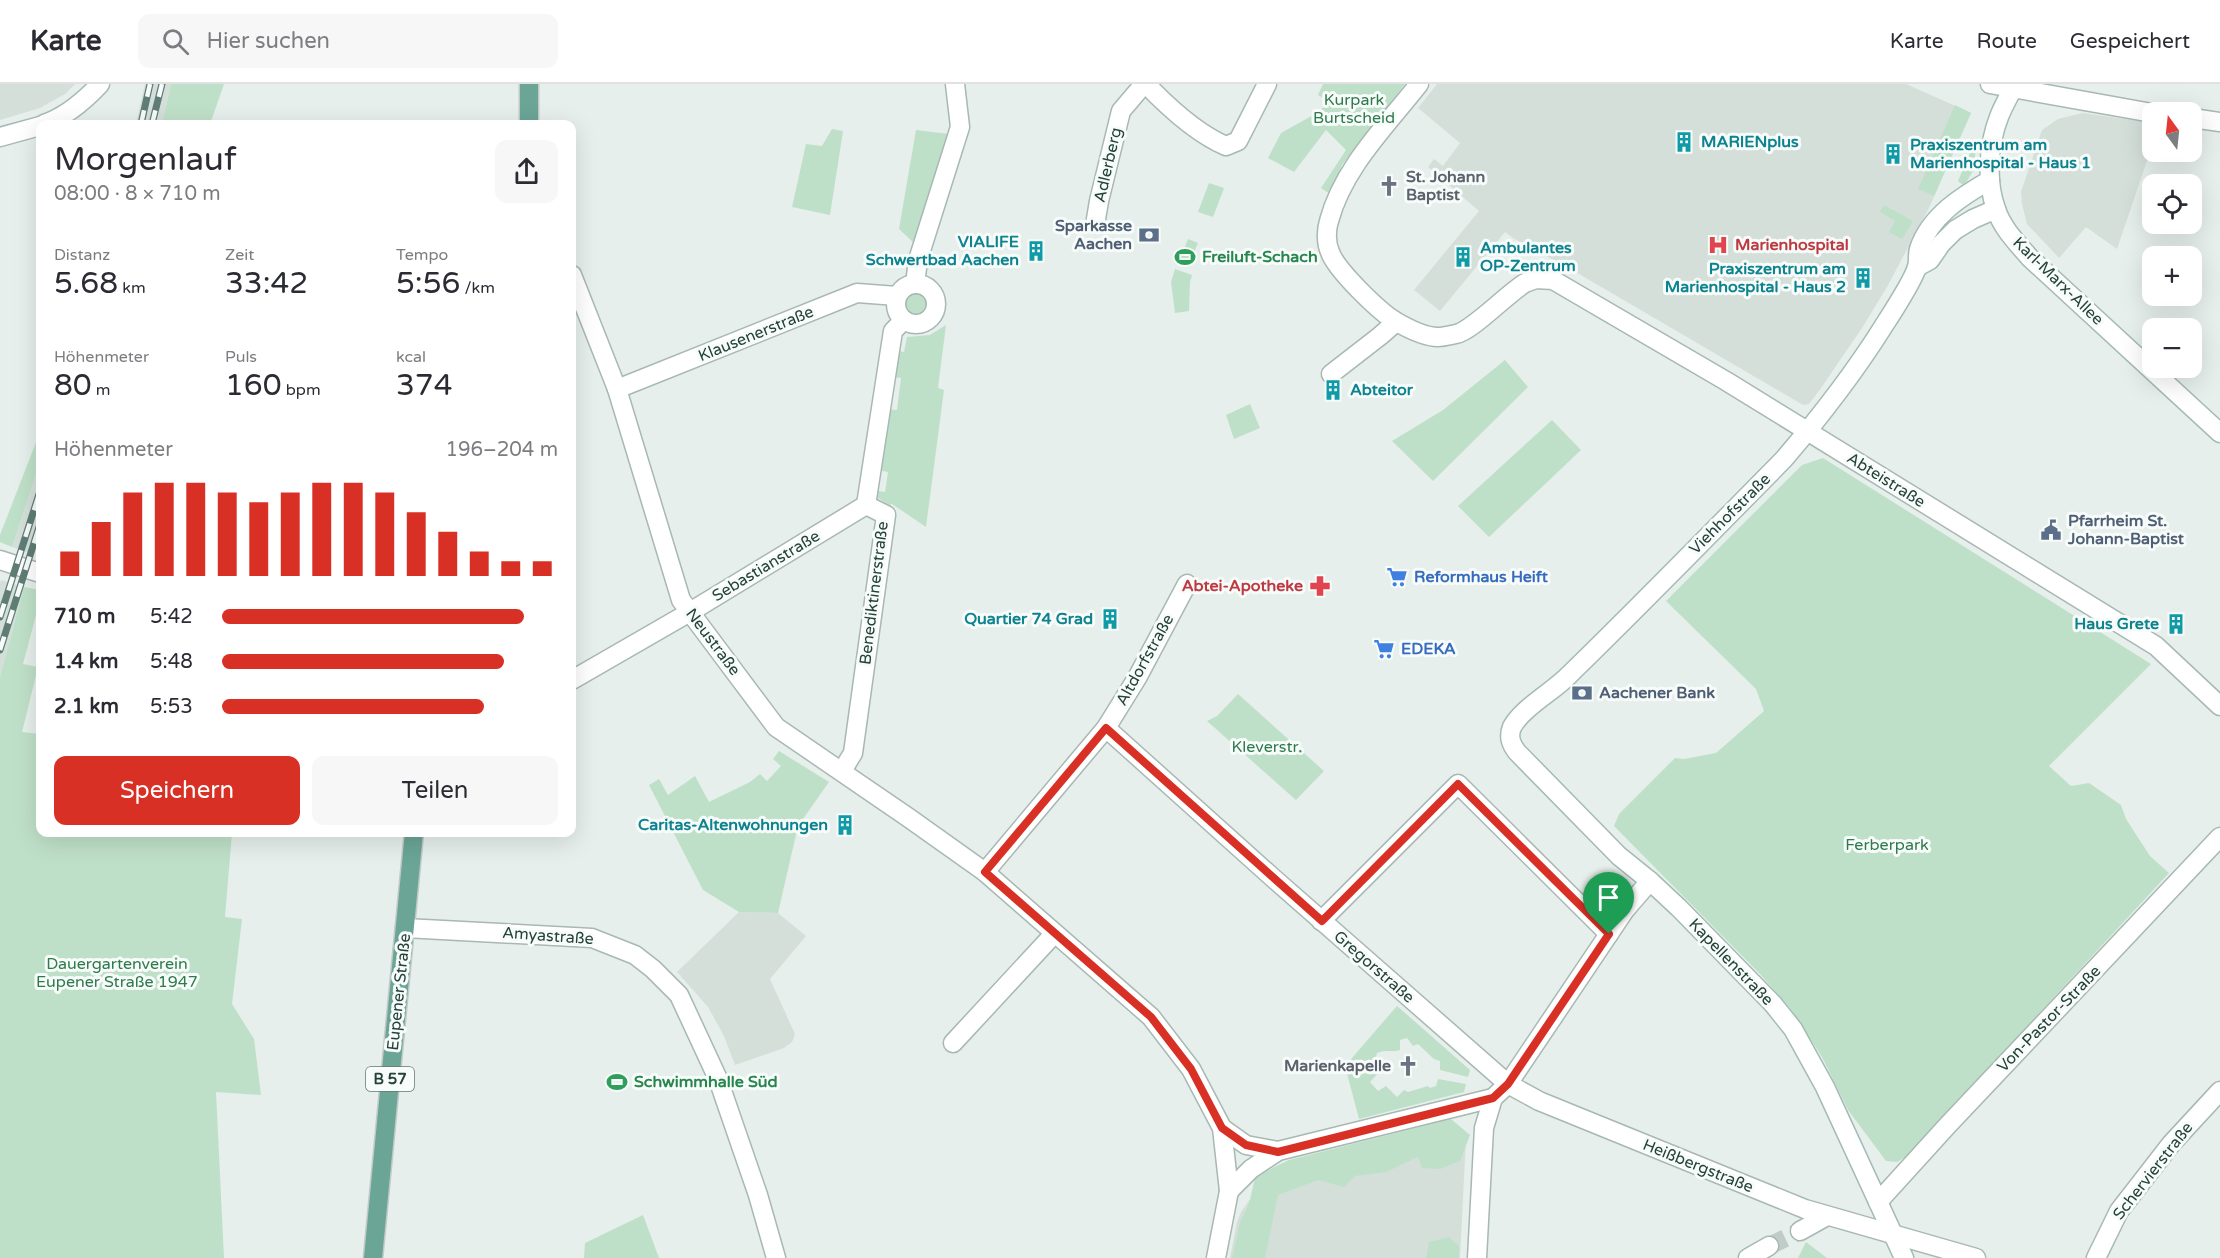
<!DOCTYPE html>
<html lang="de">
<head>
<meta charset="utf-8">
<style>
  :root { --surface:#fff; --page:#f7f7f7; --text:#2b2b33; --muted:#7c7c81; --line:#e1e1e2; --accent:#d93025 }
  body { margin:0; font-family:"Varela Round",sans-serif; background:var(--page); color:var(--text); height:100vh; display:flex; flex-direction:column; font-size:22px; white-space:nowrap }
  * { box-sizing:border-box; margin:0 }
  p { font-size:20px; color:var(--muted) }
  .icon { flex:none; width:33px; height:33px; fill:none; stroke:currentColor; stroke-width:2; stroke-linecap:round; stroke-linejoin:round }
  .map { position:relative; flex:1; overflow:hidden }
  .side { position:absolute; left:36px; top:36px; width:540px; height:717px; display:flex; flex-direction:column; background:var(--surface); border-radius:12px; box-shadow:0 6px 24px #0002 }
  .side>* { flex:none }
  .needle { width:39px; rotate:345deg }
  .controls { position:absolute; left:2142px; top:18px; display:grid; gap:12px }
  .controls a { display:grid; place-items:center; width:60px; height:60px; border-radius:12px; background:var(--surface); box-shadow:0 6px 24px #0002; font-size:30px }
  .pin { position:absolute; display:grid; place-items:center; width:51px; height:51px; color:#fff; margin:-62px -26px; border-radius:50% 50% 50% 0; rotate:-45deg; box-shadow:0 0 6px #0007 }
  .pin .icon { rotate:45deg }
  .round { display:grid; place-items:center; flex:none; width:63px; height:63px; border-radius:12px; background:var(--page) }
  .overview { display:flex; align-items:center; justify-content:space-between; height:102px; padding:0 18px }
  h1 { font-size:33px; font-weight:600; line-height:45px }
  .figures { display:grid; grid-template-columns:repeat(3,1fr); gap:9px; height:102px; padding:6px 18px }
  .figures div { display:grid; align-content:center }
  .figures b { font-size:30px; font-weight:600 }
  .figures small { font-size:16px; font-weight:400 }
  .figures p { font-size:16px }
  .chart { height:168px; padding:12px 18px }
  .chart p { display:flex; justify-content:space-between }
  .chart svg { width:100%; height:108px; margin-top:6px; stroke:var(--accent); stroke-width:6 }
  .button { display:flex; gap:12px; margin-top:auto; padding:12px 18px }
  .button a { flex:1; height:69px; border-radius:12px; background:var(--accent); color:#fff; font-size:24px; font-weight:600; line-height:69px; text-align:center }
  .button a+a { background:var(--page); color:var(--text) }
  ul { padding:0 18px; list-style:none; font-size:20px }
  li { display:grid; grid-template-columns:96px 72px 1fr; align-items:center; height:45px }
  li i { height:15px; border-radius:8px; background:var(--accent) }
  header { display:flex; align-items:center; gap:36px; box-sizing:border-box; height:84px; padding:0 30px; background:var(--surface); border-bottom:2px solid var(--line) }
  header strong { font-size:28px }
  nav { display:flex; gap:33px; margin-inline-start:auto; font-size:21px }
  .search { width:420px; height:54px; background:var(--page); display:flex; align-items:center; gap:15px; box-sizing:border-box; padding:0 21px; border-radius:12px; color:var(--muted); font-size:22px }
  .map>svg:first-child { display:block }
  .built { fill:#d4dfda }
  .green { fill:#bfe0c8 }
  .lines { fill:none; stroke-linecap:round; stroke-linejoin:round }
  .street-tunnel { stroke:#bfccc8; stroke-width:18; stroke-dasharray:18 9; stroke-linecap:butt }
  .street-casing { stroke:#a8b8b2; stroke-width:21 }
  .secondary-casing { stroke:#a4bbb3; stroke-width:21 }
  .primary-casing { stroke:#c2cac8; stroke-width:21 }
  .street { stroke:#fff; stroke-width:18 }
  .secondary { stroke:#fff; stroke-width:18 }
  .primary { stroke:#6aa596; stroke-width:18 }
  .rail-casing { stroke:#5f7d75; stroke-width:7 }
  .rail { stroke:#f7fbf9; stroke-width:4.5; stroke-dasharray:14; stroke-linecap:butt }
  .route-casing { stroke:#fff; stroke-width:12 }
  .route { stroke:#d93025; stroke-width:8 }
  .labels { text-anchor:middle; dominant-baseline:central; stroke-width:6; stroke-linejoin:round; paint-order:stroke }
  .shield { fill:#f7fbf9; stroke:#637a73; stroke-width:1.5 }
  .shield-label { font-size:15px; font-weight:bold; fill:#24423a }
  .park-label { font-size:16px; fill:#2d7a4b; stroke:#f7fbf9 }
  .culture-label { font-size:16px; font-weight:bold; fill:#0d838f; stroke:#f7fbf9; text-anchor:end }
  .street-label { font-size:16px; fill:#24423a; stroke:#f7fbf9 }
  .worship-label { font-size:16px; font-weight:bold; fill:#5b616d; stroke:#f7fbf9; text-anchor:start }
  .service-label { font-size:16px; font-weight:bold; fill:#4e5e75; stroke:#f7fbf9; text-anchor:start }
  .health-label { font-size:16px; font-weight:bold; fill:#be3a42; stroke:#f7fbf9; text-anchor:start }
  .leisure-label { font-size:16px; font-weight:bold; fill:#27864d; stroke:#f7fbf9; text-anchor:start }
  .shop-label { font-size:16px; font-weight:bold; fill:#366cbe; stroke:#f7fbf9; text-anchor:start }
</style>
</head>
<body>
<header>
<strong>Karte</strong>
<div class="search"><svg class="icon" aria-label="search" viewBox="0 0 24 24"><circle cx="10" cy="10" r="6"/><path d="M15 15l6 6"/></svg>Hier suchen</div>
<nav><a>Karte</a><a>Route</a><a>Gespeichert</a></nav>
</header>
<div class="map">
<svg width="2220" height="1174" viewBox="0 0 2220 1174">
  <rect width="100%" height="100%" fill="#e6efeb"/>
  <g class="built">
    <path d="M0,0H75L65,10L40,24L0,36Z"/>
    <path d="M145,0H171L162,40H136Z"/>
    <path d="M1437,0H1906L1971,29L1929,124L1887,203L1862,244L1821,304L1809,320L1803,321L1574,187L1513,154L1505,148L1440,227L1414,206L1479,127L1428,83L1434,75L1443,82L1460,59L1418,24Z"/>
    <path d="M2083,29L2152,39V62L2117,165L2086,143L2059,174L2027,140L2022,120L2021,108L2042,46L2058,35Z"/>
    <path d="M40,378V453L34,470L12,463Z"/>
    <path d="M1,496L24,503L0,593V499Z"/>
    <path d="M739,828L778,829L806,852L770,895L795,950L792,958L784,964L735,981L724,952L708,923L677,888Z"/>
    <path d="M1466,1055L1460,1174H1230L1237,1138L1241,1128L1253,1111Z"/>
  </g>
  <g class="green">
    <path d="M171,0H224L210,40H162Z"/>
    <path d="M1323,0H1405L1342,81L1330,110L1321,104L1346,66L1326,46L1294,88L1268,74L1281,49L1315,30L1330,18L1318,11Z"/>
    <path d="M1955,21L1971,29L1934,112L1918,105Z"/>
    <path d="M832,45L843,47L830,131L792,123L806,60L822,62Z"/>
    <path d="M916,46L949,50L914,159L899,145Z"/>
    <path d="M1972,64L1976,65L1973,87L1964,102L1958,97Z"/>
    <path d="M1209,99L1224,104L1213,133L1198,128Z"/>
    <path d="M1884,121L1913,137L1902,155L1889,148L1895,137L1880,128Z"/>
    <path d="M1188,155L1198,159L1188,182L1175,177L1179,167L1183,168Z"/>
    <path d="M1175,185L1192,191L1190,198L1189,227L1175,229L1171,198Z"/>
    <circle cx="915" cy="221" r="14"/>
    <path d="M946,241L938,304L944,306L926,443L892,420L889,421L870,409L871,406L885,408L888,388L874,385L883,325L897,326L901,294L887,292L892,266L904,268L907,253L930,251Z"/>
    <path d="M1505,276L1528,303L1433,397L1392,357L1443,326Z"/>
    <path d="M1250,320L1260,344L1234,355L1226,331Z"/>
    <path d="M1552,336L1581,366L1489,453L1458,422Z"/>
    <path d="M40,348V378L12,463L0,458V451Z"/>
    <path d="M1823,374L2151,580L2049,682L2071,702L2089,699L2121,721L2126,735L2150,772L2169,789L1907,1072L1897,1078L1886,1077L1848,1026L1822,973L1790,924L1760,890L1614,742L1619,730L1675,674L1684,675L1716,669L1764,627L1756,605L1666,517L1802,381Z"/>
    <path d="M24,503L40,506V516L23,580L38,583L22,648L40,650V748L232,749L225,833L242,835L232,920L254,955L261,1011L216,1008L224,1174H0V593Z"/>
    <path d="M1238,610L1324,687L1296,716L1207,637L1217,632Z"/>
    <path d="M779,667L829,698L798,742L778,829L739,828L703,806L649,701L659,695L668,711L695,692L709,718L750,698L760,690L767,697L781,682L773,675Z"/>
    <path d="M1397,922L1470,986L1468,993L1440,986V977L1434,975L1418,960L1413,962L1407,954L1400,956V966C1391,969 1388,965 1377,969L1374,981L1380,987L1370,998L1378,1007L1386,1002L1397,1013L1404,1006L1408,1008L1428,1002L1430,1004L1436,1002L1438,995L1466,1000L1464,1008L1359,1035L1345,982Z"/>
    <path d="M1451,1035L1470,1051L1460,1077L1440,1085L1422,1084L1418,1073L1386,1088L1355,1092L1344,1103L1318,1096L1278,1111L1265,1174H1232L1240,1138L1249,1120L1255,1094L1262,1089L1289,1076Z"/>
    <path d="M643,1131L659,1174H584L585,1159Z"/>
    <path d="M1449,1153L1459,1162V1174H1426L1429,1158Z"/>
    <path d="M1806,1158L1827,1174H1798Z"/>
  </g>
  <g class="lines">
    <path class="street-tunnel" d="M1769,1162L1800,1147"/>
    <g class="street-casing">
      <g id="street">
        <path d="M1146,0C1167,22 1198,50 1226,62L1238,57L1267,0"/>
        <path d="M1419,0C1386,42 1343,84 1329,137C1326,146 1326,159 1330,168C1336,186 1379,227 1395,237C1407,244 1424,253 1438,253C1443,253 1451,251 1456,250C1472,247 1508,209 1525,199L1536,195L1553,196L1726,297L2156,562L2220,622"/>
        <path d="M1990,0L2152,29"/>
        <path d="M2192,34L2220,38"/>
        <path d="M44,40C65,33 85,16 100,0"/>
        <path d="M0,53L40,42"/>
        <path d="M1096,135L1099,117L1121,27L1144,0"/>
        <path d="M572,191L617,305L681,516L776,643L909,734L985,788L1151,933L1191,985L1222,1044L1229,1107L1216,1174"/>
        <path d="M915,200L918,176L960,43L955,0"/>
        <circle cx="916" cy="220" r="20"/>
        <path d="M1331,290L1380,252L1396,238"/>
        <path d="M617,305L857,209L897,212"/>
        <path d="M866,421L893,247L904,236"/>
        <path d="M0,476L40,489"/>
        <path d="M572,596L690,528L866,421"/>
        <path d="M1106,644L1272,793L1508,1000L1539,1017L1805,1125L1976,1174"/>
        <path d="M842,687L853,669L886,431L866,421"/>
        <path d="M985,788L1106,644L1137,594L1187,500"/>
        <path d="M1321,837L1458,700L1609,850"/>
        <path d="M405,844L592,854L635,871L653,885L679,911L718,995L758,1111L776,1174"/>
        <path d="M953,959L1054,850"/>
        <path d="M1222,1044L1246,1061L1278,1067"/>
        <path d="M1229,1107L1251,1085L1278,1067L1493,1014"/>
        <path d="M1878,1118L1947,1042L2220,753"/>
        <path d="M1800,1147L1827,1132"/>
        <path d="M1477,1174L1484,1044L1493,1014L1508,1000L1625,826L1650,797"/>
        <path d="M1748,1174L1769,1162"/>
        <path d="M2096,1174L2119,1127L2171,1060L2220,1007"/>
      </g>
    </g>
    <g class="secondary-casing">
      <g id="secondary">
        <path d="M2015,0C2010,11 2003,22 1999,33C1988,61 1986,97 1996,125C2002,144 2017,159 2030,174L2220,349"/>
        <path d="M1917,183L1930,176L1941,160L1955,146L1973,135L1996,125"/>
        <path d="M1904,1174L1825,1003L1793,945L1773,920L1679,824L1650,797L1619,772L1517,668C1511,660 1508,653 1512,643C1522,624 1554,607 1569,591C1642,520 1713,447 1784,375C1820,333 1854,289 1883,243C1892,229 1913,197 1917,183C1919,177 1917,170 1919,165C1930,132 1962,112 1990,96"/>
      </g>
    </g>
    <g class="primary-casing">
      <g id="primary">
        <path d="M529,0V40"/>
        <path d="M373,1174L414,748"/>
      </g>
    </g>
    <use href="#street" class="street"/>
    <use href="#secondary" class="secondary"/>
    <use href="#primary" class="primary"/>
    <g class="rail-casing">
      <g id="rail">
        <path d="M141,40L150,0"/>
        <path d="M152,40L162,0"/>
        <path d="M0,533L40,407"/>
        <path d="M0,566L40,440"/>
      </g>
    </g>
    <use href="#rail" class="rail"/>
  </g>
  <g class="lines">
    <g class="route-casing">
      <path id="route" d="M1106,644L1322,837L1458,700L1609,850L1508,1000L1493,1014L1278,1068L1246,1061L1222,1044L1191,985L1151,933L985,788Z"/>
    </g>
    <use href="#route" class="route"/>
  </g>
  <defs>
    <g id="building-bare" transform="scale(1.62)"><path d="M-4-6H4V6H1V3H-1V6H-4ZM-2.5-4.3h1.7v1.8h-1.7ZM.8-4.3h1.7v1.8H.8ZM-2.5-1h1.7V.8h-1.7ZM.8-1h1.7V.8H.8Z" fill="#0f9aa8" stroke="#f7fbf9" stroke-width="2.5" paint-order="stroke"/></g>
    <g id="church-bare" transform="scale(1.62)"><path d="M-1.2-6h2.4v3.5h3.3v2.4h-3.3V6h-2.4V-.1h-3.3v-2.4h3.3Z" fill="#6b7280" stroke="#f7fbf9" stroke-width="2.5" paint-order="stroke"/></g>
    <g id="bank-bare" transform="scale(1.62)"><path d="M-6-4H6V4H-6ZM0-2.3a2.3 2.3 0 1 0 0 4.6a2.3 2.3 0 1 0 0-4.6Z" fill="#5c6f8a" stroke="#f7fbf9" stroke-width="2.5" paint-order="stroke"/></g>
    <g id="hospital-bare" transform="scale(1.62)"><path d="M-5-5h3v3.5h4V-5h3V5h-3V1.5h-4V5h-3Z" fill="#e0444e" stroke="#f7fbf9" stroke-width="2.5" paint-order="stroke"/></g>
    <g id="stadium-bare" transform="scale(1.62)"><path d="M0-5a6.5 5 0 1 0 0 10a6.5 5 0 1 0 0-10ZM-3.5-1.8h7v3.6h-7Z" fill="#2e9e5b" stroke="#f7fbf9" stroke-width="2.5" paint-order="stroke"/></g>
    <g id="civic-bare" transform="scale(1.62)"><path d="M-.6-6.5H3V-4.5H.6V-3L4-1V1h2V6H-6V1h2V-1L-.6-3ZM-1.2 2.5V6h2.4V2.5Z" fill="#5c6f8a" stroke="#f7fbf9" stroke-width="2.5" paint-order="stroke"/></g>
    <g id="supermarket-bare" transform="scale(1.62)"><path d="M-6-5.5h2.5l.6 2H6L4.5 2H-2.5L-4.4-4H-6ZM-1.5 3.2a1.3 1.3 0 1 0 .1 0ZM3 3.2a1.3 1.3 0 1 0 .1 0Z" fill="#3f7fe0" stroke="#f7fbf9" stroke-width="2.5" paint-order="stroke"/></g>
    <g id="pharmacy-bare" transform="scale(1.62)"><path d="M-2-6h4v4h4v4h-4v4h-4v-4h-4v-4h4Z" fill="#e0444e" stroke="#f7fbf9" stroke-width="2.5" paint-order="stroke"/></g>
  </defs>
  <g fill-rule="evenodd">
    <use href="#building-bare" x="1684" y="58"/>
    <use href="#building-bare" x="1893" y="70"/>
    <use href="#church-bare" x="1389" y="102"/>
    <use href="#bank-bare" x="1149" y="151"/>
    <use href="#hospital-bare" x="1718" y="161"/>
    <use href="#building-bare" x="1036" y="167"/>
    <use href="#stadium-bare" x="1185" y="173"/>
    <use href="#building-bare" x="1463" y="173"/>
    <use href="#building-bare" x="1863" y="194"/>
    <use href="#building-bare" x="1333" y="306"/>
    <use href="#civic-bare" x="2051" y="446"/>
    <use href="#supermarket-bare" x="1397" y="493"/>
    <use href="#pharmacy-bare" x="1320" y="502"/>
    <use href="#building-bare" x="1110" y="535"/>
    <use href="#building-bare" x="2176" y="540"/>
    <use href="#supermarket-bare" x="1384" y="565"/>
    <use href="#bank-bare" x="1582" y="609"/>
    <use href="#building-bare" x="845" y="741"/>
    <use href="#church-bare" x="1408" y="982"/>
    <use href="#stadium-bare" x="617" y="998"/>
  </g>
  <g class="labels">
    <rect class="shield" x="366" y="983" width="48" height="24" rx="4.5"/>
    <g class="shield-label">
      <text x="390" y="995">B 57</text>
    </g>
    <g class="park-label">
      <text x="1354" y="16">Kurpark<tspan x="1354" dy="18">Burtscheid</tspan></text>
      <text x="1267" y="663">Kleverstr.</text>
      <text x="1887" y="761">Ferberpark</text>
      <text x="117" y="880">Dauergartenverein<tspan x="117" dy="18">Eupener Straße 1947</tspan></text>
    </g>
    <g class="culture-label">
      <text x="1701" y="58" text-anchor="start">MARIENplus</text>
      <text x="1910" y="61" text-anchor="start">Praxiszentrum am<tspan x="1910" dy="18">Marienhospital - Haus 1</tspan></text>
      <text x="1019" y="158">VIALIFE<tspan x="1019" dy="18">Schwertbad Aachen</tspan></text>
      <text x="1480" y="164" text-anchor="start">Ambulantes<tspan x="1480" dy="18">OP-Zentrum</tspan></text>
      <text x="1846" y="185">Praxiszentrum am<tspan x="1846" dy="18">Marienhospital - Haus 2</tspan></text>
      <text x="1350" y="306" text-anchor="start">Abteitor</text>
      <text x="1093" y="535">Quartier 74 Grad</text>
      <text x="2159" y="540">Haus Grete</text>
      <text x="828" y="741">Caritas-Altenwohnungen</text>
    </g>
    <g class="street-label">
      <text transform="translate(1108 81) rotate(-77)">Adlerberg</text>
      <text transform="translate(2058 197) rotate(44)">Karl-Marx-Allee</text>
      <text transform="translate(756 250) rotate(-22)">Klausenerstraße</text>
      <text transform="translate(1886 396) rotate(32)">Abteistraße</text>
      <text transform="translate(1730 430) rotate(-45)">Viehhofstraße</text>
      <text transform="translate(766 482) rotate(-31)">Sebastianstraße</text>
      <text transform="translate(874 509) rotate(-83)">Benediktinerstraße</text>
      <text transform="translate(713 558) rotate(53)">Neustraße</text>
      <text transform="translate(1145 576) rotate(-61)">Altdorfstraße</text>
      <text transform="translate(548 852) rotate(4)">Amyastraße</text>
      <text transform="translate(1731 878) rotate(46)">Kapellenstraße</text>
      <text transform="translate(1374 883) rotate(41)">Gregorstraße</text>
      <text transform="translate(399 908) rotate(-84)">Eupener Straße</text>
      <text transform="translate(2049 935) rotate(-46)">Von-Pastor-Straße</text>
      <text transform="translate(1698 1082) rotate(22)">Heißbergstraße</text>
      <text transform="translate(2153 1087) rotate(-52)">Schervierstraße</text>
    </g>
    <g class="worship-label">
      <text x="1406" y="93">St. Johann<tspan x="1406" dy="18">Baptist</tspan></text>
      <text x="1391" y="982" text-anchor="end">Marienkapelle</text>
    </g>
    <g class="service-label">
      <text x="1132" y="142" text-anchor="end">Sparkasse<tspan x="1132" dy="18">Aachen</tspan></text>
      <text x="2068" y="437">Pfarrheim St.<tspan x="2068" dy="18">Johann-Baptist</tspan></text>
      <text x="1599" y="609">Aachener Bank</text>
    </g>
    <g class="health-label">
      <text x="1735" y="161">Marienhospital</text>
      <text x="1303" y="502" text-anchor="end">Abtei-Apotheke</text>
    </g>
    <g class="leisure-label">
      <text x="1202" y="173">Freiluft-Schach</text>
      <text x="634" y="998">Schwimmhalle Süd</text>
    </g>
    <g class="shop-label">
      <text x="1414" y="493">Reformhaus Heift</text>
      <text x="1401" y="565">EDEKA</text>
    </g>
  </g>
</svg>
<div class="controls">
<a><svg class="needle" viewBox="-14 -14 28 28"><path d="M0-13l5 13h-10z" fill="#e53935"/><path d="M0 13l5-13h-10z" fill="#7c7c81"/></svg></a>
<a><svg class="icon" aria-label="locate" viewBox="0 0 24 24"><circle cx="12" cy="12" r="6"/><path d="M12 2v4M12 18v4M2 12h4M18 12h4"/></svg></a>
<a>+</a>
<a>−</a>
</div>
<div class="pin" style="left:1609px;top:850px;background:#1e9e55"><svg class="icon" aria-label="arrive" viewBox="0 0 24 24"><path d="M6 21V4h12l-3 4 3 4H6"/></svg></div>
<section class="side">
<div class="overview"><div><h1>Morgenlauf</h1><p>08:00 · 8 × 710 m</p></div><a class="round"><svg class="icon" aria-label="share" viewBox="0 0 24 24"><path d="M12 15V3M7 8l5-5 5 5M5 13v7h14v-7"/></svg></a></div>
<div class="figures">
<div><p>Distanz</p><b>5.68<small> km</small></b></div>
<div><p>Zeit</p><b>33:42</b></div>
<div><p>Tempo</p><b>5:56<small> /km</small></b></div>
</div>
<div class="figures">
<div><p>Höhenmeter</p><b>80<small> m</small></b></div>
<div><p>Puls</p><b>160<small> bpm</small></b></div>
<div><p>kcal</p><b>374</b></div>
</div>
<div class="chart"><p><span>Höhenmeter</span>196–204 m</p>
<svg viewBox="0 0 160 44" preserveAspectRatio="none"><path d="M5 44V34M15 44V22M25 44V10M35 44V6M45 44V6M55 44V10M65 44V14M75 44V10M85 44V6M95 44V6M105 44V10M115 44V18M125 44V26M135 44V34M145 44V38M155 44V38"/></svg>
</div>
<ul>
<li><b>710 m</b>5:42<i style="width:90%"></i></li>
<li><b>1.4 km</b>5:48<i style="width:84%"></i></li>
<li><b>2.1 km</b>5:53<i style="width:78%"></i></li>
</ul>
<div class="button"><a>Speichern</a><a>Teilen</a></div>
</section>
</div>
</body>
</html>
